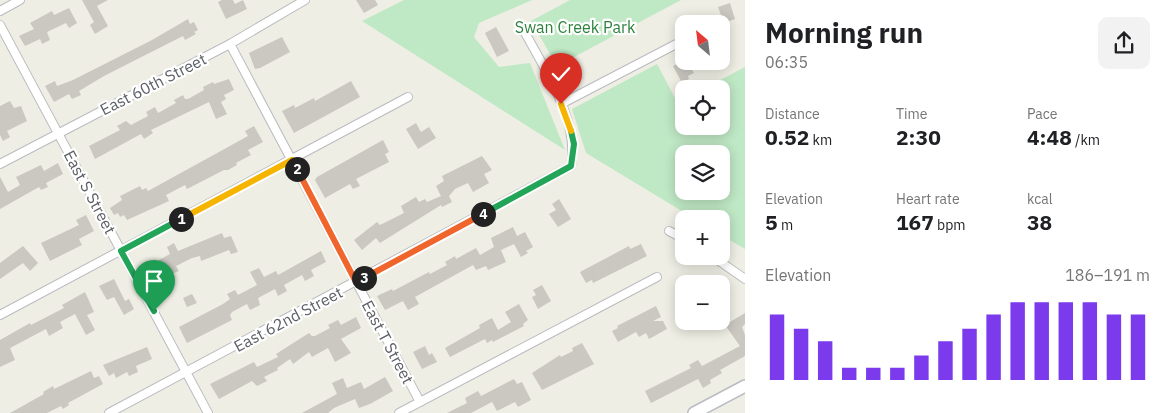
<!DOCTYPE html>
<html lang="en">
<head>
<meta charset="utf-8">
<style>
  :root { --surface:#fff; --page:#f2f2f2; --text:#202124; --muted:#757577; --accent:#7c3aed }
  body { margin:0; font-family:"IBM Plex Sans",sans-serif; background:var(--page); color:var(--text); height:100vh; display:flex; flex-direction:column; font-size:19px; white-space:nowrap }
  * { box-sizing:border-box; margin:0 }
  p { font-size:16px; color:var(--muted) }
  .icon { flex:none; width:28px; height:28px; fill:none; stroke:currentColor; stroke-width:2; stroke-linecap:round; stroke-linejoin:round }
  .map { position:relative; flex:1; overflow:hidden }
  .sheet { display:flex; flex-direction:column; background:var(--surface); width:425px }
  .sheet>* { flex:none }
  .needle { width:32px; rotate:332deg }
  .tools { position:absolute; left:675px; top:15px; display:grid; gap:10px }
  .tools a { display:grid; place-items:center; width:55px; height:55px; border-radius:10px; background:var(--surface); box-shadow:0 2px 12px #0003; font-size:25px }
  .pin { position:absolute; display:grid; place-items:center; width:42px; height:42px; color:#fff; margin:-51px -21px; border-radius:50% 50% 50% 0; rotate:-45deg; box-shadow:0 0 5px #0007 }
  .pin .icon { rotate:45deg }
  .km { position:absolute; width:25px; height:25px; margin:-12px; border-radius:50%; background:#222; color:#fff; font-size:14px; line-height:25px; text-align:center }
  .round { display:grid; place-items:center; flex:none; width:52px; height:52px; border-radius:10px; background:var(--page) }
  .headline { display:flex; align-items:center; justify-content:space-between; height:85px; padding:0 20px }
  h1 { font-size:28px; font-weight:800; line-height:38px }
  .metrics { display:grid; grid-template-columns:repeat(3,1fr); gap:8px; height:85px; padding:5px 20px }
  .metrics div { display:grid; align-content:center }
  .metrics b { font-size:21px; font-weight:800 }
  .metrics small { font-size:14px; font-weight:400 }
  .metrics p { font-size:14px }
  .chart { height:140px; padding:10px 20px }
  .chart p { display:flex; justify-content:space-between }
  .chart svg { width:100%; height:90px; margin-top:5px; stroke:var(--accent); stroke-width:6 }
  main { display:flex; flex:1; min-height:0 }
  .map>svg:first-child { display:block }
  .green { fill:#bfe8c5; fill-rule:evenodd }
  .building { fill:#cac8c1 }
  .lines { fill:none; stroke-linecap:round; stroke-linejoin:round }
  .street-casing { stroke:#b9bbc0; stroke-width:10 }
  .secondary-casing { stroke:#b9bcc3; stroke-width:14 }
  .street { stroke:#fff; stroke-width:8 }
  .secondary { stroke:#fff; stroke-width:11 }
  .split-1-casing { stroke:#fff; stroke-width:10 }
  .split-2-casing { stroke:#fff; stroke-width:10 }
  .split-3-casing { stroke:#fff; stroke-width:10 }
  .split-4-casing { stroke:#fff; stroke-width:10 }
  .split-5-casing { stroke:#fff; stroke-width:10 }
  .split-6-casing { stroke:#fff; stroke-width:10 }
  .split-1 { stroke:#22a559; stroke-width:6 }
  .split-2 { stroke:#f5b400; stroke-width:6 }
  .split-3 { stroke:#f0652b; stroke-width:6 }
  .split-4 { stroke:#f0652b; stroke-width:6 }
  .split-5 { stroke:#22a559; stroke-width:6 }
  .split-6 { stroke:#f5b400; stroke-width:6 }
  .labels { text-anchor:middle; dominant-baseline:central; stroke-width:4.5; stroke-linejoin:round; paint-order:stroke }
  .park-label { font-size:16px; fill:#30813e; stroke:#fff }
  .street-label { font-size:16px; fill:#5c5f65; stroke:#fff }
</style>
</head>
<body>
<main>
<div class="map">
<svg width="745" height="413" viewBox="0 0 745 413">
  <rect width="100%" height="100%" fill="#efeee4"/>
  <g class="green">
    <path d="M404,0H532L479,23L474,37L499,67L530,63L565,150L362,21Z"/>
    <path d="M570,0H681L557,66L531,21Z"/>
    <path d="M657,64L677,102L684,99V126H721V89H703L745,67V249L721,235V219H695L586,153L572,109ZM684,154H721V191H684Z"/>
  </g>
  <g class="building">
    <path d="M82,0H108L97,6L108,26L95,34L90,25L94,22Z"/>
    <path d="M222,0H233L235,4L243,0L247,9L226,19L218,2Z"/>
    <path d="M356,0H375L378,5L364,13Z"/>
    <path d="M730,3L735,19L724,23L718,7Z"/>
    <path d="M69,8L77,23L69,28L66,23L47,32L50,40L42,44L40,39L25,46L19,36L34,29L30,23L52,11L54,15Z"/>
    <path d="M188,19L190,24L194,22L198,30L194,32L196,34L185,40L183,36L104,76L79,91L81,95L72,99L69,94L54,102L45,86L55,81L57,86L73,80L152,40Z"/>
    <path d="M496,27L509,51L497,57L485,33Z"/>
    <path d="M282,37L290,52L260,68L255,69L249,53Z"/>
    <path d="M683,61H687L694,73L688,76L689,79L682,83L673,66Z"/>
    <path d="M229,79L234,90L224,95L226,99L221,102L227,114L216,119L209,102L151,130L153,133L144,139L141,134L95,159L89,146L120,130L117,126L126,121L131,125L148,116L146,112L155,107L158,113L176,103L174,100L183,95L185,99H188L204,90L203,87L213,82L214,84Z"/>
    <path d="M351,81L360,97L294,133L282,111L294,105L295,108L314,98L315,101Z"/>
    <path d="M10,101L14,108L21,106L27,121L7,131L10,137L3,141L0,135V106Z"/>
    <path d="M416,123L421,132L429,127L436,138L418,149L406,129Z"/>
    <path d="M254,126L263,142L248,150L251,155L236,163L237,165L228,170H224L187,189L185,185L166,195L169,201L127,220L124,215L120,217L118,213L114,215L110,208L122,200L120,196L140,186L142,190L146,188L148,191L248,136L245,131Z"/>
    <path d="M383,140L389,152L385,154L389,162L356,179L360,186L353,189L350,184L325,198L315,180L317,177Z"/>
    <path d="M482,156L492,170L484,174L489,183L473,192L468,183L455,189L449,196L452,202L442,207L441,205L380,243L376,238L362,250L354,240L377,222L380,225L404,213L401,206L416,197L419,202L425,199L427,202L441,196L436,186L444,181L442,176Z"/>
    <path d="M58,163L63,174L46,183L48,187L41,190L39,187L0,209V177L8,192L20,185L16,177L41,165L44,171Z"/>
    <path d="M559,199L571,219L558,227L549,214L556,210L552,204Z"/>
    <path d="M86,215L94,231L79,239L82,245L50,261L41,243L79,225L76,220Z"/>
    <path d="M513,227L517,236L525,232L533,247L526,251L528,253L521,257L514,244L501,250L506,262L488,270L486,266L476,270L473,265L415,297L419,304L408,310L403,301L385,310L377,296L392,289L393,291L429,272L430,274L447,265L445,262L455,256L456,259L476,248L480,255L494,247L491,238Z"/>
    <path d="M222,233L224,238L231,236L238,252L231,254L229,250L201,261L200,256L192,258L176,266L179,271L171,274L169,269L156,276L150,265L170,254L167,247L174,243L178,251Z"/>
    <path d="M641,244L647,256L593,283L592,280L586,283L580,272L629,246L630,249Z"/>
    <path d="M23,246L38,263L30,271L23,263L0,279V263Z"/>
    <path d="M321,251L326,262L311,270L314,276L305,281L302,275L284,285L287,291L278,296L275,289L258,298L260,305L250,310L247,304L232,312L230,315L232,320L187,343L179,327L223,304L230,299L227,294L235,290L238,295L257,285L250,272L259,268L264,277L276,271L278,275Z"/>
    <path d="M114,279L125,301L129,299L134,309L124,315L114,297L107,300L99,286Z"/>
    <path d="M542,285L551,301L538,309L532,297L536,295L533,290Z"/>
    <path d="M684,287V307L675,292Z"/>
    <path d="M85,292L94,312L87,315L95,330L86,335L75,314L60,322L63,328L49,336L46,329L10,348L15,360L0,367V340L30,323L31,325L64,308L62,305Z"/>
    <path d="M192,294L197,303L187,307L183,298Z"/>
    <path d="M519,304L528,320L523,324L524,326L493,342L492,340L487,343L485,339L450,357L445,348L480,328L479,325L492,318L498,330L511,322L505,312Z"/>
    <path d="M656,306L661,317L653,321H663L667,329L649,339L646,333L639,337L636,332L618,342L612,331L618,328L617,326Z"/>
    <path d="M745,313V324L742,327L745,335V356L720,370L722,373L710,380L711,383L703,388L698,379L651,403L645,391L691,368L689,365L698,360L702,366L740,346L725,325Z"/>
    <path d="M356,317L361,328L341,339L351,353L335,362L328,348L312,357L309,352L293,364L290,359L277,368L278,370L264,377L267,381L257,386L252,381L219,399L210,384L254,362L257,367L278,357L276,354L309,333L312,336H315L330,328L328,325L338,320L341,325Z"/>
    <path d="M582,343L594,364L542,390L532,373L560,355L561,357L573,351L572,348Z"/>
    <path d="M425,346L429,355L432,353L437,362L422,369L413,352Z"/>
    <path d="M147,347L152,359L136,366L138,372L129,376L127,372L116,378L114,373L109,376L103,365Z"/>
    <path d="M91,371L94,378L99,376L103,384L68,403L69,405L63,409L61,406L47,413H10L44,394L43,392L53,386L54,389Z"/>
    <path d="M385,377L393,391L370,404L359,408L355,399L334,408L328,413H302L337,394L332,383L343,378L347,388L361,382L364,389Z"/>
    <path d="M514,379L517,384L522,382L531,400L518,407L515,402L497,411L492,402L471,413H447L467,403L465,398L478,391L481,396Z"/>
  </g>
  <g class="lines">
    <g class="street-casing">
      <g id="street">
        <path d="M0,11L20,0"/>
        <path d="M0,25L208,413"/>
        <path d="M230,44L420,402"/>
        <path d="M561,104L684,40"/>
        <path d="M0,164L230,44L305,0"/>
        <path d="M669,231L684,239"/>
        <path d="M712,256L745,279"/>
        <path d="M0,315L408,97"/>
        <path d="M109,413L571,166C580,120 543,67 522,27"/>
        <path d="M399,413L657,277"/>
      </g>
    </g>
    <g class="secondary-casing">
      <path id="secondary" d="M694,413L745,386"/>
    </g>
    <use href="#street" class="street"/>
    <use href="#secondary" class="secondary"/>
  </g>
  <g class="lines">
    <g class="split-1-casing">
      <path id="split-1" d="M154,311L121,251L181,219"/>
    </g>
    <g class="split-2-casing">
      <path id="split-2" d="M181,219L292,160L297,169"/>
    </g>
    <g class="split-3-casing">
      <path id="split-3" d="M297,169L356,282L364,278"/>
    </g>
    <g class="split-4-casing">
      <path id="split-4" d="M364,278L483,214"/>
    </g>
    <g class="split-5-casing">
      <path id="split-5" d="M483,214L571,166L574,144L571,131"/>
    </g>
    <g class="split-6-casing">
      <path id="split-6" d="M561,104L571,131"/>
    </g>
    <use href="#split-1" class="split-1"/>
    <use href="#split-2" class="split-2"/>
    <use href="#split-3" class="split-3"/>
    <use href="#split-4" class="split-4"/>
    <use href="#split-5" class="split-5"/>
    <use href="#split-6" class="split-6"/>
  </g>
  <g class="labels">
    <g class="park-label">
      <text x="575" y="27">Swan Creek Park</text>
    </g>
    <g class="street-label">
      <text transform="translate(153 84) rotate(-27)">East 60th Street</text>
      <text transform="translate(90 192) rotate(62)">East S Street</text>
      <text transform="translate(288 319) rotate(-28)">East 62nd Street</text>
      <text transform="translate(388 342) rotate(62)">East T Street</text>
    </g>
  </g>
</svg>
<div class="tools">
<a><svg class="needle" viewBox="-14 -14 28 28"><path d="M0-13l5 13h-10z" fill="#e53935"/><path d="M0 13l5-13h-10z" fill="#757577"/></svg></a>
<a><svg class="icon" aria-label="locate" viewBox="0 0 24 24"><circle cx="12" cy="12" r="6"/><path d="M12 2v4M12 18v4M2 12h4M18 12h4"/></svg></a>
<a><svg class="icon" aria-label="layers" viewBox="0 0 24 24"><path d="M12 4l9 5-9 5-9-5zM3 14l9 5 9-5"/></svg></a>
<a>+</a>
<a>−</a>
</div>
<div class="pin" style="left:154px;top:311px;background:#1e9e55"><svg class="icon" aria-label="arrive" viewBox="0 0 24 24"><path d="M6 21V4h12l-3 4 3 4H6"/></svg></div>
<div class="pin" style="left:561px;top:104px;background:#d93025"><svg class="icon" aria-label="check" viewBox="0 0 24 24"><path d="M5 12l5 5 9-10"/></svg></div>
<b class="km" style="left:181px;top:219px">1</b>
<b class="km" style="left:297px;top:169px">2</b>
<b class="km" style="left:364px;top:278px">3</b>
<b class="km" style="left:483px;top:214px">4</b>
</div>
<section class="sheet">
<div class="headline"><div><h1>Morning run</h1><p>06:35</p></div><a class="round"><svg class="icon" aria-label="share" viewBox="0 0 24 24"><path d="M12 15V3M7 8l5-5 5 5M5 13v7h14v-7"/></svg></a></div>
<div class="metrics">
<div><p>Distance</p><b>0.52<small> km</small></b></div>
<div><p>Time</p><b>2:30</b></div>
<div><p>Pace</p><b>4:48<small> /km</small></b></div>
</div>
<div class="metrics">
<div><p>Elevation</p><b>5<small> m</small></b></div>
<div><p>Heart rate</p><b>167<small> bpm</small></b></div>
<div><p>kcal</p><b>38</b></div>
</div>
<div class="chart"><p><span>Elevation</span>186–191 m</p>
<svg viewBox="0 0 160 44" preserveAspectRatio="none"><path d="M5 44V12M15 44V19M25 44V25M35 44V38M45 44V38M55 44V38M65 44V32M75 44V25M85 44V19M95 44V12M105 44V6M115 44V6M125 44V6M135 44V6M145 44V12M155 44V12"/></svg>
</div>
</section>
</main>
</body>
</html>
